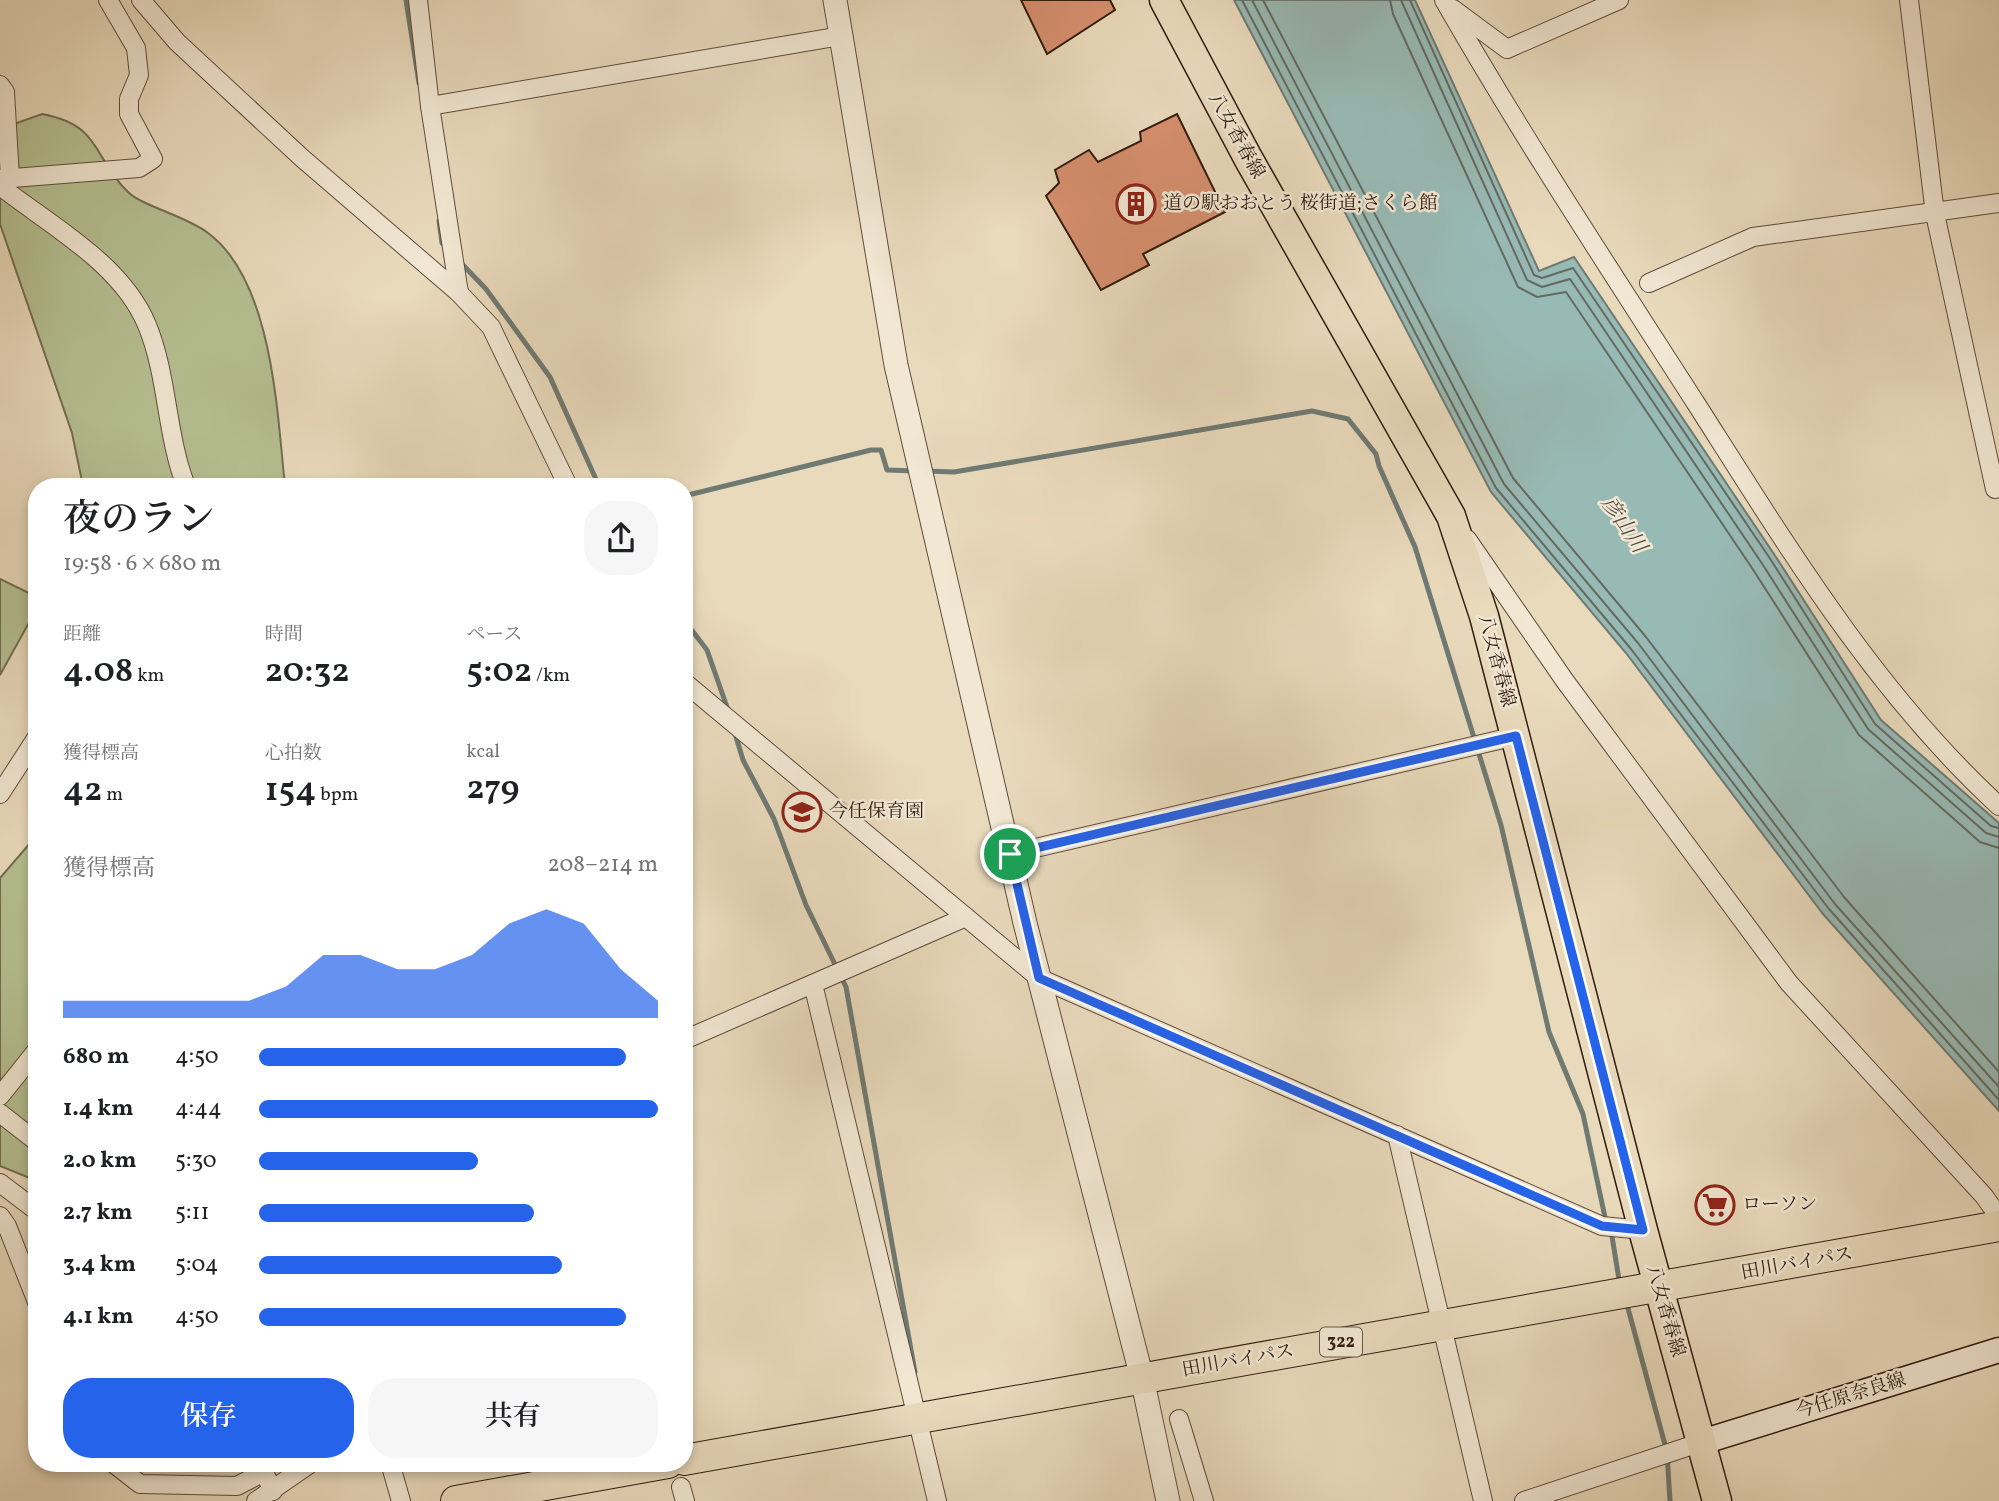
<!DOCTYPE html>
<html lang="ja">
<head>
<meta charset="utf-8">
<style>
  :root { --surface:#fff; --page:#f6f6f6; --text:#202124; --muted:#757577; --accent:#2563eb }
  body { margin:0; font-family:Vollkorn,"Noto Serif JP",serif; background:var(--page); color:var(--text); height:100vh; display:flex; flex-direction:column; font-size:26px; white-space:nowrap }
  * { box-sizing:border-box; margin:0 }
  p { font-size:23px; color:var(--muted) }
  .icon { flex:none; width:38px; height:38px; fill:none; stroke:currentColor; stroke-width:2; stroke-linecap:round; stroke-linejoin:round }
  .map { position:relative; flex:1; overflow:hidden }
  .side { position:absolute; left:28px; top:478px; width:665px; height:994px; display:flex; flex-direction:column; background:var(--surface); border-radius:28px; box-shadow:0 4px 10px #0003 }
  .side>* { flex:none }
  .pin { position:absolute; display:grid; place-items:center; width:60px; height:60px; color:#fff; margin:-30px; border:4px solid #fff; border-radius:50%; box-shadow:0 2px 7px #0007 }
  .round { display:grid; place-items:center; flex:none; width:74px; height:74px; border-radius:28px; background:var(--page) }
  .headline { display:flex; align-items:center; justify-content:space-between; height:119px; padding:0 35px }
  h1 { font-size:38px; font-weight:600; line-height:52px }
  .metrics { display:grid; grid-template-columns:repeat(3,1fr); gap:10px; height:119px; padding:7px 35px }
  .metrics div { display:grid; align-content:center }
  .metrics b { font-size:35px; font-weight:600 }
  .metrics small { font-size:19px; font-weight:400 }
  .metrics p { font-size:19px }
  .chart { height:196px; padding:14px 35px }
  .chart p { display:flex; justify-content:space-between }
  .chart svg { width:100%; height:126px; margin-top:7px; fill:var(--accent); opacity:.7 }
  .primary-button { display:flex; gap:14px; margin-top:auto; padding:14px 35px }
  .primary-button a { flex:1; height:80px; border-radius:28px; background:var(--accent); color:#fff; font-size:28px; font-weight:600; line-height:80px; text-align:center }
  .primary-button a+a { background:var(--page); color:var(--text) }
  ul { padding:0 35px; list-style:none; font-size:23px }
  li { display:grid; grid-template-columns:112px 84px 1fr; align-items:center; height:52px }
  li i { height:18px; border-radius:9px; background:var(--accent) }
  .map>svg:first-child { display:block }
  .green { fill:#b5c092; stroke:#736e51; stroke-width:2 }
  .water { fill:#98bab5; stroke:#6f7a73; stroke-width:2 }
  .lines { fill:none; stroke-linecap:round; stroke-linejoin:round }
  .shore { stroke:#646a62; stroke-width:2 }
  .stream { stroke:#6f7a73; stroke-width:5 }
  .building { fill:#d68f6e; stroke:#311b10; stroke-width:2 }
  .minor-casing { stroke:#5f4b3b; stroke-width:20 }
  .tertiary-casing { stroke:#5f4b3b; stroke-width:25 }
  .secondary-casing { stroke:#311b10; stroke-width:27 }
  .primary-casing { stroke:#311b10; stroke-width:31 }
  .trunk-casing { stroke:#311b10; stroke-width:32 }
  .minor { stroke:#f1e7d3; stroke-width:18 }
  .tertiary { stroke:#f1e7d3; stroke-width:23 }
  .secondary { stroke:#f1e7d3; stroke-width:24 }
  .primary { stroke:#e9dabc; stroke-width:28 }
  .trunk { stroke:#e9dabc; stroke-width:30 }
  .route-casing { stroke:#fff; stroke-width:14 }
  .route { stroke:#2563eb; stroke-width:9 }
  .labels { text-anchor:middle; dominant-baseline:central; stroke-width:5; stroke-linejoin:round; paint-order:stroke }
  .shield { fill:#f1e7d3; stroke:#6b584a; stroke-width:2 }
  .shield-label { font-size:18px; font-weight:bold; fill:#311b10 }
  .street-label { font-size:19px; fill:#311b10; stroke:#f1e7d3 }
  .poi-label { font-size:19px; fill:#311b10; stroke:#f1e7d3; text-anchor:start }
  .water-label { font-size:21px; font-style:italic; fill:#504b42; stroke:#f1e7d3 }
</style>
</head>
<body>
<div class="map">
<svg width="1999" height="1501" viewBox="0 0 1999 1501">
  <rect width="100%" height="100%" fill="#e9dabc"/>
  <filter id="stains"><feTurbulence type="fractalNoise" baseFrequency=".00286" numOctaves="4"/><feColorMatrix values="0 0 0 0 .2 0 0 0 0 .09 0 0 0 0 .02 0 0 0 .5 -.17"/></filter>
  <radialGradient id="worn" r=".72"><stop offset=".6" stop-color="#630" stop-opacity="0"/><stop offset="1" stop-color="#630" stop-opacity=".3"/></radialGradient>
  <g class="green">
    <path d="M42,114C102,125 92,157 128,192C142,206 186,216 208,233C273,281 277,413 285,486H83L72,433L0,224V129Z"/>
    <path d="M0,579L37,597V608L0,675Z"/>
    <path d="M37,835V1181L0,1166V878Z"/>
  </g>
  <path class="water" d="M1234,0H1415L1539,271L1574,257L1774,554L1881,720L1999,823V1111L1823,914L1626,653L1491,492Z"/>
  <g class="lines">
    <g class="shore">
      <path d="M1242,0L1496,488L1631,649L1829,909L1999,1100"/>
      <path d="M1252,0L1504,484L1638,643L1835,904L1999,1087"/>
      <path d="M1263,0L1513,478L1646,637L1844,897L1999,1072"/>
      <path d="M1390,0L1393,14L1518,287L1537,297L1566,292L1752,568L1859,735L1980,842L1999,848"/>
      <path d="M1401,0L1527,280L1542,287L1570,279L1761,562L1868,729L1986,833L1999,837"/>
      <path d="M1410,0L1534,275L1542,278L1573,268L1769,557L1875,724L1991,826L1999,828"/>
    </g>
    <g class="stream">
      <path d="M406,0L419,83"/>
      <path d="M439,221L442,243L447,248"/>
      <path d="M461,263L486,289L550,377L599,486"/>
      <path d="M925,471L954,472L1312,411L1348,419L1376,454L1379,466L1415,547L1501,825L1549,1032L1583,1114L1606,1222"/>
      <path d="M684,496L871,450H881L887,470L915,471"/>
      <path d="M684,620L707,650L728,710"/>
      <path d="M734,730L743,760L774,819L806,905L846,987L915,1372"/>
      <path d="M1611,1230L1620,1286"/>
      <path d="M1626,1301L1667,1452L1670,1501"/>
    </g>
  </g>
  <g class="building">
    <path d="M1021,0H1110L1115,10L1047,54Z"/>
    <path d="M1177,114L1225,212L1143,254L1149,265L1101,290L1046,196L1059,183L1055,170L1089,150L1098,162L1141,141L1140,132Z"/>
  </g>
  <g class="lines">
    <g class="minor-casing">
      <g id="minor">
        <path d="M141,0L177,42L302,158L459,293L491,327L568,486"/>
        <path d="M418,0L430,106L459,293"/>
        <path d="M1444,0C1523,138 1611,271 1697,405C1787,546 1875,692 1999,806"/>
        <path d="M1909,0L1935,214L1995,489L1999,488"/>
        <path d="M1453,9L1507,49L1619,0"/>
        <path d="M0,85L5,92L10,178"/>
        <path d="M430,106L841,36"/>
        <path d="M0,179L139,168L153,159L129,114V99L139,75L136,48L108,0"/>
        <path d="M0,186C51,226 121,263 147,325C168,376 166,435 186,486"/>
        <path d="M1649,283L1753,237L1999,203"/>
        <path d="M1467,539L1565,681L1789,983L1984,1196L1999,1217"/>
        <path d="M684,682L1039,978L1602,1226L1643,1230"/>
        <path d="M0,794L37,737"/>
        <path d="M1010,854L1516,736"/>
        <path d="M813,984L937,1501"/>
        <path d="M684,1040L966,917"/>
        <path d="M0,1096L37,1050"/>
        <path d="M0,1113L37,1142"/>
        <path d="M1397,1135L1483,1501"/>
        <path d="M0,1183L37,1211"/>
        <path d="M0,1216L7,1226L37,1302"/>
        <path d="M1179,1419L1204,1501"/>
        <path d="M113,1463L140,1484L237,1486L264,1472L273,1491"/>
        <path d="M390,1463L401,1501"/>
        <path d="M681,1487L685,1501"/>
        <path d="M256,1501L311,1463"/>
        <path d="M1524,1501L1702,1442"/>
      </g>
    </g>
    <g class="tertiary-casing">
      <path id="tertiary" d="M835,0L896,365L1025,923L1142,1378L1168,1501"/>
    </g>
    <g class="secondary-casing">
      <path id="secondary" d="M1702,1442L1999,1350"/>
    </g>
    <g class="primary-casing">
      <path id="primary" d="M1164,0L1248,158L1451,516L1484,616L1643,1230L1717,1501"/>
    </g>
    <g class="trunk-casing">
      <g id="trunk">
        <path d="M684,1460L1999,1226"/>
        <path d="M456,1501L668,1463"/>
      </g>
    </g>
    <use href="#minor" class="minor"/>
    <use href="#tertiary" class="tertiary"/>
    <use href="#secondary" class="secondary"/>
    <use href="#primary" class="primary"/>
    <use href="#trunk" class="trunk"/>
  </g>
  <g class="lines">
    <g class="route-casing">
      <path id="route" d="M1516,736L1643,1230L1602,1226L1039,978L1010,854Z"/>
    </g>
    <use href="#route" class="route"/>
  </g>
  <defs>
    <g id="building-ring" transform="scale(2.0125)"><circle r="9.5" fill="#f1e7d3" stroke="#8f2418" stroke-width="1.5"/><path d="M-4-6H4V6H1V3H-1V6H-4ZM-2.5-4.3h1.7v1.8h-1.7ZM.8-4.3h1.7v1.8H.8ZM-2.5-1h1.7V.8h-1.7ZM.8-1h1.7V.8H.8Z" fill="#8f2418"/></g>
    <g id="school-ring" transform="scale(2.0125)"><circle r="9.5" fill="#f1e7d3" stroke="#8f2418" stroke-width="1.5"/><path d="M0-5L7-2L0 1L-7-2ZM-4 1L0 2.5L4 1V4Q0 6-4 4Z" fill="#8f2418"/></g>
    <g id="supermarket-ring" transform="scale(2.0125)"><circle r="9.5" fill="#f1e7d3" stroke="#8f2418" stroke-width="1.5"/><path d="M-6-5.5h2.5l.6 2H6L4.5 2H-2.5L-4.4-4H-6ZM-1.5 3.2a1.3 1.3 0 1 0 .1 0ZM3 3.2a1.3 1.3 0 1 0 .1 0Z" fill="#8f2418"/></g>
  </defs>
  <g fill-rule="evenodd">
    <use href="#building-ring" x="1136" y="204"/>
    <use href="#school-ring" x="802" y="812"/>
    <use href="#supermarket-ring" x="1715" y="1205"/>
  </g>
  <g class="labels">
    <rect class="shield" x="1320" y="1327.5" width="42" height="29" rx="5"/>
    <g class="shield-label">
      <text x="1341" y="1342">322</text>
    </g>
    <g class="street-label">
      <text transform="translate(1236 136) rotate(61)">八女香春線</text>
      <text transform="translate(1496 661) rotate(75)">八女香春線</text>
      <text transform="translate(1797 1264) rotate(-10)">田川バイパス</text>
      <text transform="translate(1665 1311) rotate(74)">八女香春線</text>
      <text transform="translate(1238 1361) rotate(-10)">田川バイパス</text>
      <text transform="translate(1851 1396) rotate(-17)">今任原奈良線</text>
    </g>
    <g class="poi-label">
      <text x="1163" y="204">道の駅おおとう 桜街道;さくら館</text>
      <text x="829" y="812">今任保育園</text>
      <text x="1742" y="1205">ローソン</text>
    </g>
    <g class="water-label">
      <text transform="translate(1623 525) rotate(56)">彦山川</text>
    </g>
  </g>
  <rect width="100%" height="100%" filter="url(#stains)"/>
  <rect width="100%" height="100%" fill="url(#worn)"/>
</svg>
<div class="pin" style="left:1010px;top:854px;background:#1e9e55"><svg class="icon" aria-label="arrive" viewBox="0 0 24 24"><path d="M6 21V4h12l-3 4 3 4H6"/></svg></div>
<section class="side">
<div class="headline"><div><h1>夜のラン</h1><p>19:58 · 6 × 680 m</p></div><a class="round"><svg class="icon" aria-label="share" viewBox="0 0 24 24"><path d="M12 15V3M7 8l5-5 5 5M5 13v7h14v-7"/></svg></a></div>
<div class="metrics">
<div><p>距離</p><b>4.08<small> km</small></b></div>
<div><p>時間</p><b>20:32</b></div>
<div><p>ペース</p><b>5:02<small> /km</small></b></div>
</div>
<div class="metrics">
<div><p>獲得標高</p><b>42<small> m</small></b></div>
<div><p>心拍数</p><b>154<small> bpm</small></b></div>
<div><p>kcal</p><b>279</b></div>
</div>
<div class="chart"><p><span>獲得標高</span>208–214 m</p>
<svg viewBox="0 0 160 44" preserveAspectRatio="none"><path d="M0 44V38L10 38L20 38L30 38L40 38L50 38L60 33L70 22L80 22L90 27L100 27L110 22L120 11L130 6L140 11L150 27L160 38V44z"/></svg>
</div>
<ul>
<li><b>680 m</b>4:50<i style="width:92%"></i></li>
<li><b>1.4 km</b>4:44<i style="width:100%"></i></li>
<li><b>2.0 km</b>5:30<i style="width:55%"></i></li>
<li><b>2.7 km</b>5:11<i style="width:69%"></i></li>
<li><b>3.4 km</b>5:04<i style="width:76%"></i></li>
<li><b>4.1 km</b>4:50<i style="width:92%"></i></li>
</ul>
<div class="primary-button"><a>保存</a><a>共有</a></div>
</section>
</div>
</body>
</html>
